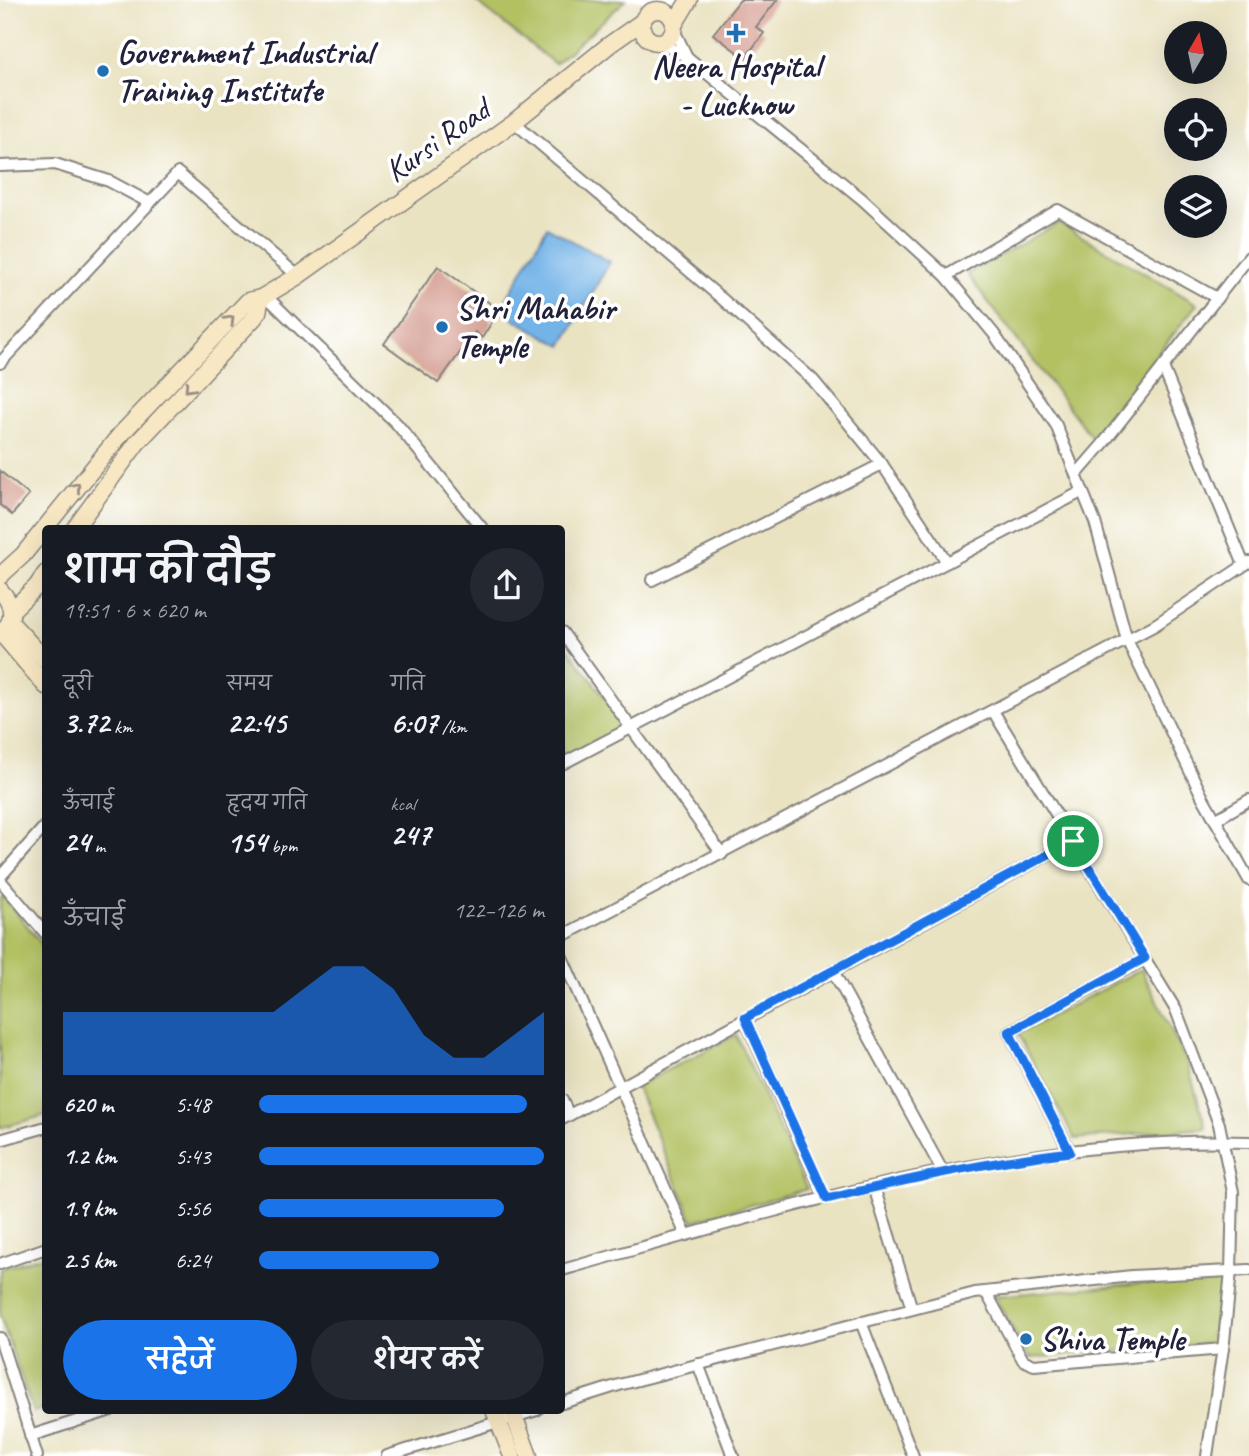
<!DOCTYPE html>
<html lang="hi">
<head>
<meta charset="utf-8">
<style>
  :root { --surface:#171b24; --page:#242831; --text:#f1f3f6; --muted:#9ea1a6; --accent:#1a73e8 }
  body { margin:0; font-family:Caveat,"Playpen Sans Deva",sans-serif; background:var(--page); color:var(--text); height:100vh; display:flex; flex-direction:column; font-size:26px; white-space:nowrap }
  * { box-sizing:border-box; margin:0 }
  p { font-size:23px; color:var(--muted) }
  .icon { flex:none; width:38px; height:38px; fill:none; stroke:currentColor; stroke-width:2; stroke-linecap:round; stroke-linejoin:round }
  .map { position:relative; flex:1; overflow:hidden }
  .sheet { position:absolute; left:42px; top:525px; width:523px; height:889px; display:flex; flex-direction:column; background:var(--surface); border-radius:7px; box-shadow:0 7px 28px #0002 }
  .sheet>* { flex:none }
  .needle { width:46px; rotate:9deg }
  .buttons { position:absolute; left:1164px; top:21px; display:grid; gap:14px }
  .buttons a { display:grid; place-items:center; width:63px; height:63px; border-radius:50%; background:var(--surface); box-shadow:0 7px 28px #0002; font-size:35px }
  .pin { position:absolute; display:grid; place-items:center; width:60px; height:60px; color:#fff; margin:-30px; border:4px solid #fff; border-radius:50%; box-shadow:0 2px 7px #0007 }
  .round { display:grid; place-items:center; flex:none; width:74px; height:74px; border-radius:37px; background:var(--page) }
  .headline { display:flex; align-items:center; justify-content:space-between; height:119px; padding:0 21px }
  h1 { font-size:38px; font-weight:600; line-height:52px }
  .figures { display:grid; grid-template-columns:repeat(3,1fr); gap:10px; height:119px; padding:7px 21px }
  .figures div { display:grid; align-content:center }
  .figures b { font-size:30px; font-weight:600 }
  .figures small { font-size:19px; font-weight:400 }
  .figures p { font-size:19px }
  .chart { height:196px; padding:14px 21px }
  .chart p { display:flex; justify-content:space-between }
  .chart svg { width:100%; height:126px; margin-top:7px; fill:var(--accent); opacity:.7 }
  .button { display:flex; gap:14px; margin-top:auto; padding:14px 21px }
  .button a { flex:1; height:80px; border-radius:42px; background:var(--accent); color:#fff; font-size:28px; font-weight:600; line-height:80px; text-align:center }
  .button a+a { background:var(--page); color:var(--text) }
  ul { padding:0 21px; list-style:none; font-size:23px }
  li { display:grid; grid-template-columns:112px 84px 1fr; align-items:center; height:52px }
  li i { height:18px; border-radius:9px; background:var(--accent) }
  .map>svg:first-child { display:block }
  .green { fill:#b3c163; stroke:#6a724f; stroke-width:2 }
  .water { fill:#73b3e7; stroke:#4a6a91; stroke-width:2 }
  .building { fill:#d3998c }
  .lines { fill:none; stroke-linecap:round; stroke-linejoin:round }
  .minor-casing { stroke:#86827e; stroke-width:14 }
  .secondary-casing { stroke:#86827e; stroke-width:19 }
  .minor { stroke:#fff; stroke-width:10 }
  .secondary { stroke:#f8e7c3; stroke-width:16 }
  .oneway { stroke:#988e86 }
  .route-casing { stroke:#fff; stroke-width:14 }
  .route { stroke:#1a73e8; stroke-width:9 }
  .poi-dot { fill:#1f6fb2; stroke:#fff; stroke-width:2.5 }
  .labels { text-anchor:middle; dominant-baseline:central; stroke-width:7; stroke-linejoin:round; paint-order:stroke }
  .poi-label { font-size:33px; font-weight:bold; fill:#22223b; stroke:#fff; text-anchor:start }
  .street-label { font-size:33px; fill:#22223b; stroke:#fff }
</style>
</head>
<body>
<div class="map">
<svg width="1249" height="1456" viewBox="0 0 1249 1456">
  <rect width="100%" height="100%" fill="#fff"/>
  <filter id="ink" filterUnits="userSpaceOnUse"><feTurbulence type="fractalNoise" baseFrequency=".0143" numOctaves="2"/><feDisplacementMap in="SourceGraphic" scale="14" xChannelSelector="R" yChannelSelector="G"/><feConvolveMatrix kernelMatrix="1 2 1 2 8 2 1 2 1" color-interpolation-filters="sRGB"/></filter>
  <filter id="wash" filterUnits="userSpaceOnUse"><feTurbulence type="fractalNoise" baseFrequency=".00686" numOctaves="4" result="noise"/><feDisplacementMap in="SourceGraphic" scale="28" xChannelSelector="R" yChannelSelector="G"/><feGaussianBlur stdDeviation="1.57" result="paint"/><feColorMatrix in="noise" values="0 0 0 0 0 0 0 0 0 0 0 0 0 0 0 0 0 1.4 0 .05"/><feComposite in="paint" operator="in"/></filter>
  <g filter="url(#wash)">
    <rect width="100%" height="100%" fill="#eae3c2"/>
    <g class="green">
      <path d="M474,0H626L555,64Z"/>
      <path d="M1059,223L1197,304L1092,438L967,274Z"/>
      <path d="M562,640L626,726L562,759Z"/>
      <path d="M3,896L45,948L46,1115L0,1128V900Z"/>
      <path d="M1141,969L1187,1062L1206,1128L1075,1139L1018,1034Z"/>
      <path d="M736,1035L807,1189L693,1221L636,1086Z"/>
      <path d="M45,1255V1408L33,1412L0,1316V1269Z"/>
      <path d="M1222,1276L1215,1343L1030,1358L994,1296Z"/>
    </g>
    <path class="water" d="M547,227L610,262L562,346L500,311Z"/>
    <g id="blocks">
      <g class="building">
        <path d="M740,0H777L756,27L764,33L745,58L713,34Z"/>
        <path d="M438,266L491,304L484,315L492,322L482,338L475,332L438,383L384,344Z"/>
        <path d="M0,471L29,495L12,515L0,505Z"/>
      </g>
    </g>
  </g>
  <g filter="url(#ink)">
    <use href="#blocks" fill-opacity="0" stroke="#86827e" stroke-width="2"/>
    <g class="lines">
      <g class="minor-casing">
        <g id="minor">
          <path d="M674,30L687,57"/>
          <path d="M659,42L687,57L862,199L946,276L994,334L1056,425L1095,522L1127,640L1202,796L1249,880"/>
          <path d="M514,122L721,298L813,380L882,464L947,562"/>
          <path d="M0,166L55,164L109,181L150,203"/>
          <path d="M946,276L1058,210L1217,298"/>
          <path d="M265,295L397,424L482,528"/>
          <path d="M0,363L178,173L298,276"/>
          <path d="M1163,367L1244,565"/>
          <path d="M1076,475L1102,445L1249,257"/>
          <path d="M652,580L882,464"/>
          <path d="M562,632L722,854"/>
          <path d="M993,711L1176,1010L1219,1124L1233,1192L1231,1271L1224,1341L1207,1456"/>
          <path d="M562,764L1083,491"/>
          <path d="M1215,820L1249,800"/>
          <path d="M0,877L46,825"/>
          <path d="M0,880L46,934"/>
          <path d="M562,936L1155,625L1249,562"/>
          <path d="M562,957L686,1235"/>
          <path d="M833,971L943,1172"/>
          <path d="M745,1019L826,1199"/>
          <path d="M562,1100L569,1115"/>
          <path d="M562,1119L1073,841"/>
          <path d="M0,1140L46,1127"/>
          <path d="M1070,1152L1009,1032L1145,959"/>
          <path d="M874,1187L912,1309"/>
          <path d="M0,1264L46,1248"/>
          <path d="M562,1270C783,1208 1017,1135 1249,1142"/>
          <path d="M986,1292L1023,1360L1034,1365L1223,1349"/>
          <path d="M861,1322L913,1456"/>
          <path d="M0,1338L37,1456"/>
          <path d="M698,1364L733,1456"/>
          <path d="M562,1403L619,1385L975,1293L1132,1276L1249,1270"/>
          <path d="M30,1436L111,1410"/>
          <path d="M387,1456L537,1410"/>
        </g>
      </g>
      <g class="secondary-casing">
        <g id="secondary">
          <circle cx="658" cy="26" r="16"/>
          <path d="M675,23L689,0"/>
          <path d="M75,528L137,443L254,318L258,312L261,298"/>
          <path d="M0,576L23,555L120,435L248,301L261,298L298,276L514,122L609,45L643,21"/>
          <path d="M0,590C14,605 16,621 0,635"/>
          <path d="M12,610L37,586L46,573"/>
          <path d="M10,622L46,661"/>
          <path d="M2,634L46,686"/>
          <path d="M494,1410L512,1456"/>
          <path d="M512,1410L529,1456"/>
        </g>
      </g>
      <use href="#minor" class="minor"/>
      <use href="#secondary" class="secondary"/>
    </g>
    <defs><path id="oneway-chevron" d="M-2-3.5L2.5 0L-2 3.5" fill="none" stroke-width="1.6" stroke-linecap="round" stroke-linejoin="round" transform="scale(1.75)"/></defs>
    <g class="oneway">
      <use href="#oneway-chevron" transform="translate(230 320) rotate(-46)"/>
      <use href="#oneway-chevron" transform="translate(189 388) rotate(133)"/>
      <use href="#oneway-chevron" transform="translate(76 487) rotate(-50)"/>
    </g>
  </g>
  <g class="lines" filter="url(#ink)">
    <g class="route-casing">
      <path id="route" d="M1073,841L1145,958L1009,1032L1070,1152C987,1162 907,1179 827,1199L745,1018Z"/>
    </g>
    <use href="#route" class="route"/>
  </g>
  <g class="poi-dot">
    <path d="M732.5 22.5h7v7h7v7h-7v7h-7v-7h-7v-7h7z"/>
    <circle cx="103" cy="71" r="7"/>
    <circle cx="442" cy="327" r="7"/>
    <circle cx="1026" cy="1339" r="7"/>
  </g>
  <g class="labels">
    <g class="poi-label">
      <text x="117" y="52">Government Industrial<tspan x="117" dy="38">Training Institute</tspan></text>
      <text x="736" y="66" text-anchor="middle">Neera Hospital<tspan x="736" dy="38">- Lucknow</tspan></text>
      <text x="456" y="308">Shri Mahabir<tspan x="456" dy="38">Temple</tspan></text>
      <text x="1040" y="1339">Shiva Temple</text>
    </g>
    <g class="street-label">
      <text transform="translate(437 140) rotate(-35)">Kursi Road</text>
    </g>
  </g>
</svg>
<div class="buttons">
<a><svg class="needle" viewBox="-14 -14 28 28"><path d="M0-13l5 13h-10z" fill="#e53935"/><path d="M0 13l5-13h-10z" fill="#9ea1a6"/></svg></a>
<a><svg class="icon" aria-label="locate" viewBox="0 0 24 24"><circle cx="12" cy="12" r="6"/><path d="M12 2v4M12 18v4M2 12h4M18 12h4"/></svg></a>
<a><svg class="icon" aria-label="layers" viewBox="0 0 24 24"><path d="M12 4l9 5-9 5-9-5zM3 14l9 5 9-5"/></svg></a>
</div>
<div class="pin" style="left:1073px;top:841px;background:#1e9e55"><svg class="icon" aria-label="arrive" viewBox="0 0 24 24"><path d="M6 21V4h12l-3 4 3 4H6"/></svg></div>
<section class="sheet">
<div class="headline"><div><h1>शाम की दौड़</h1><p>19:51 · 6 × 620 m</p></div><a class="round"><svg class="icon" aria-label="share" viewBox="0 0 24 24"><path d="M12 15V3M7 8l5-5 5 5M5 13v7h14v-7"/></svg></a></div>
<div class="figures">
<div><p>दूरी</p><b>3.72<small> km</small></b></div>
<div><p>समय</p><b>22:45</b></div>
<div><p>गति</p><b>6:07<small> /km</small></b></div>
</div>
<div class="figures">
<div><p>ऊँचाई</p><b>24<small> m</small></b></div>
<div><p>हृदय गति</p><b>154<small> bpm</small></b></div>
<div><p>kcal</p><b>247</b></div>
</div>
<div class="chart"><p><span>ऊँचाई</span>122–126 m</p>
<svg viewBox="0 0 160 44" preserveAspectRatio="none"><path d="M0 44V22L10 22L20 22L30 22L40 22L50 22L60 22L70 22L80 14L90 6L100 6L110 14L120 30L130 38L140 38L150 30L160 22V44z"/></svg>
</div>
<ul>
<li><b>620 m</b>5:48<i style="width:94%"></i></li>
<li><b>1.2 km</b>5:43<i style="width:100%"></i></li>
<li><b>1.9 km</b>5:56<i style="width:86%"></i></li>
<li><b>2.5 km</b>6:24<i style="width:63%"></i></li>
</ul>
<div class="button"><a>सहेजें</a><a>शेयर करें</a></div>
</section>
</div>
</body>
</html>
